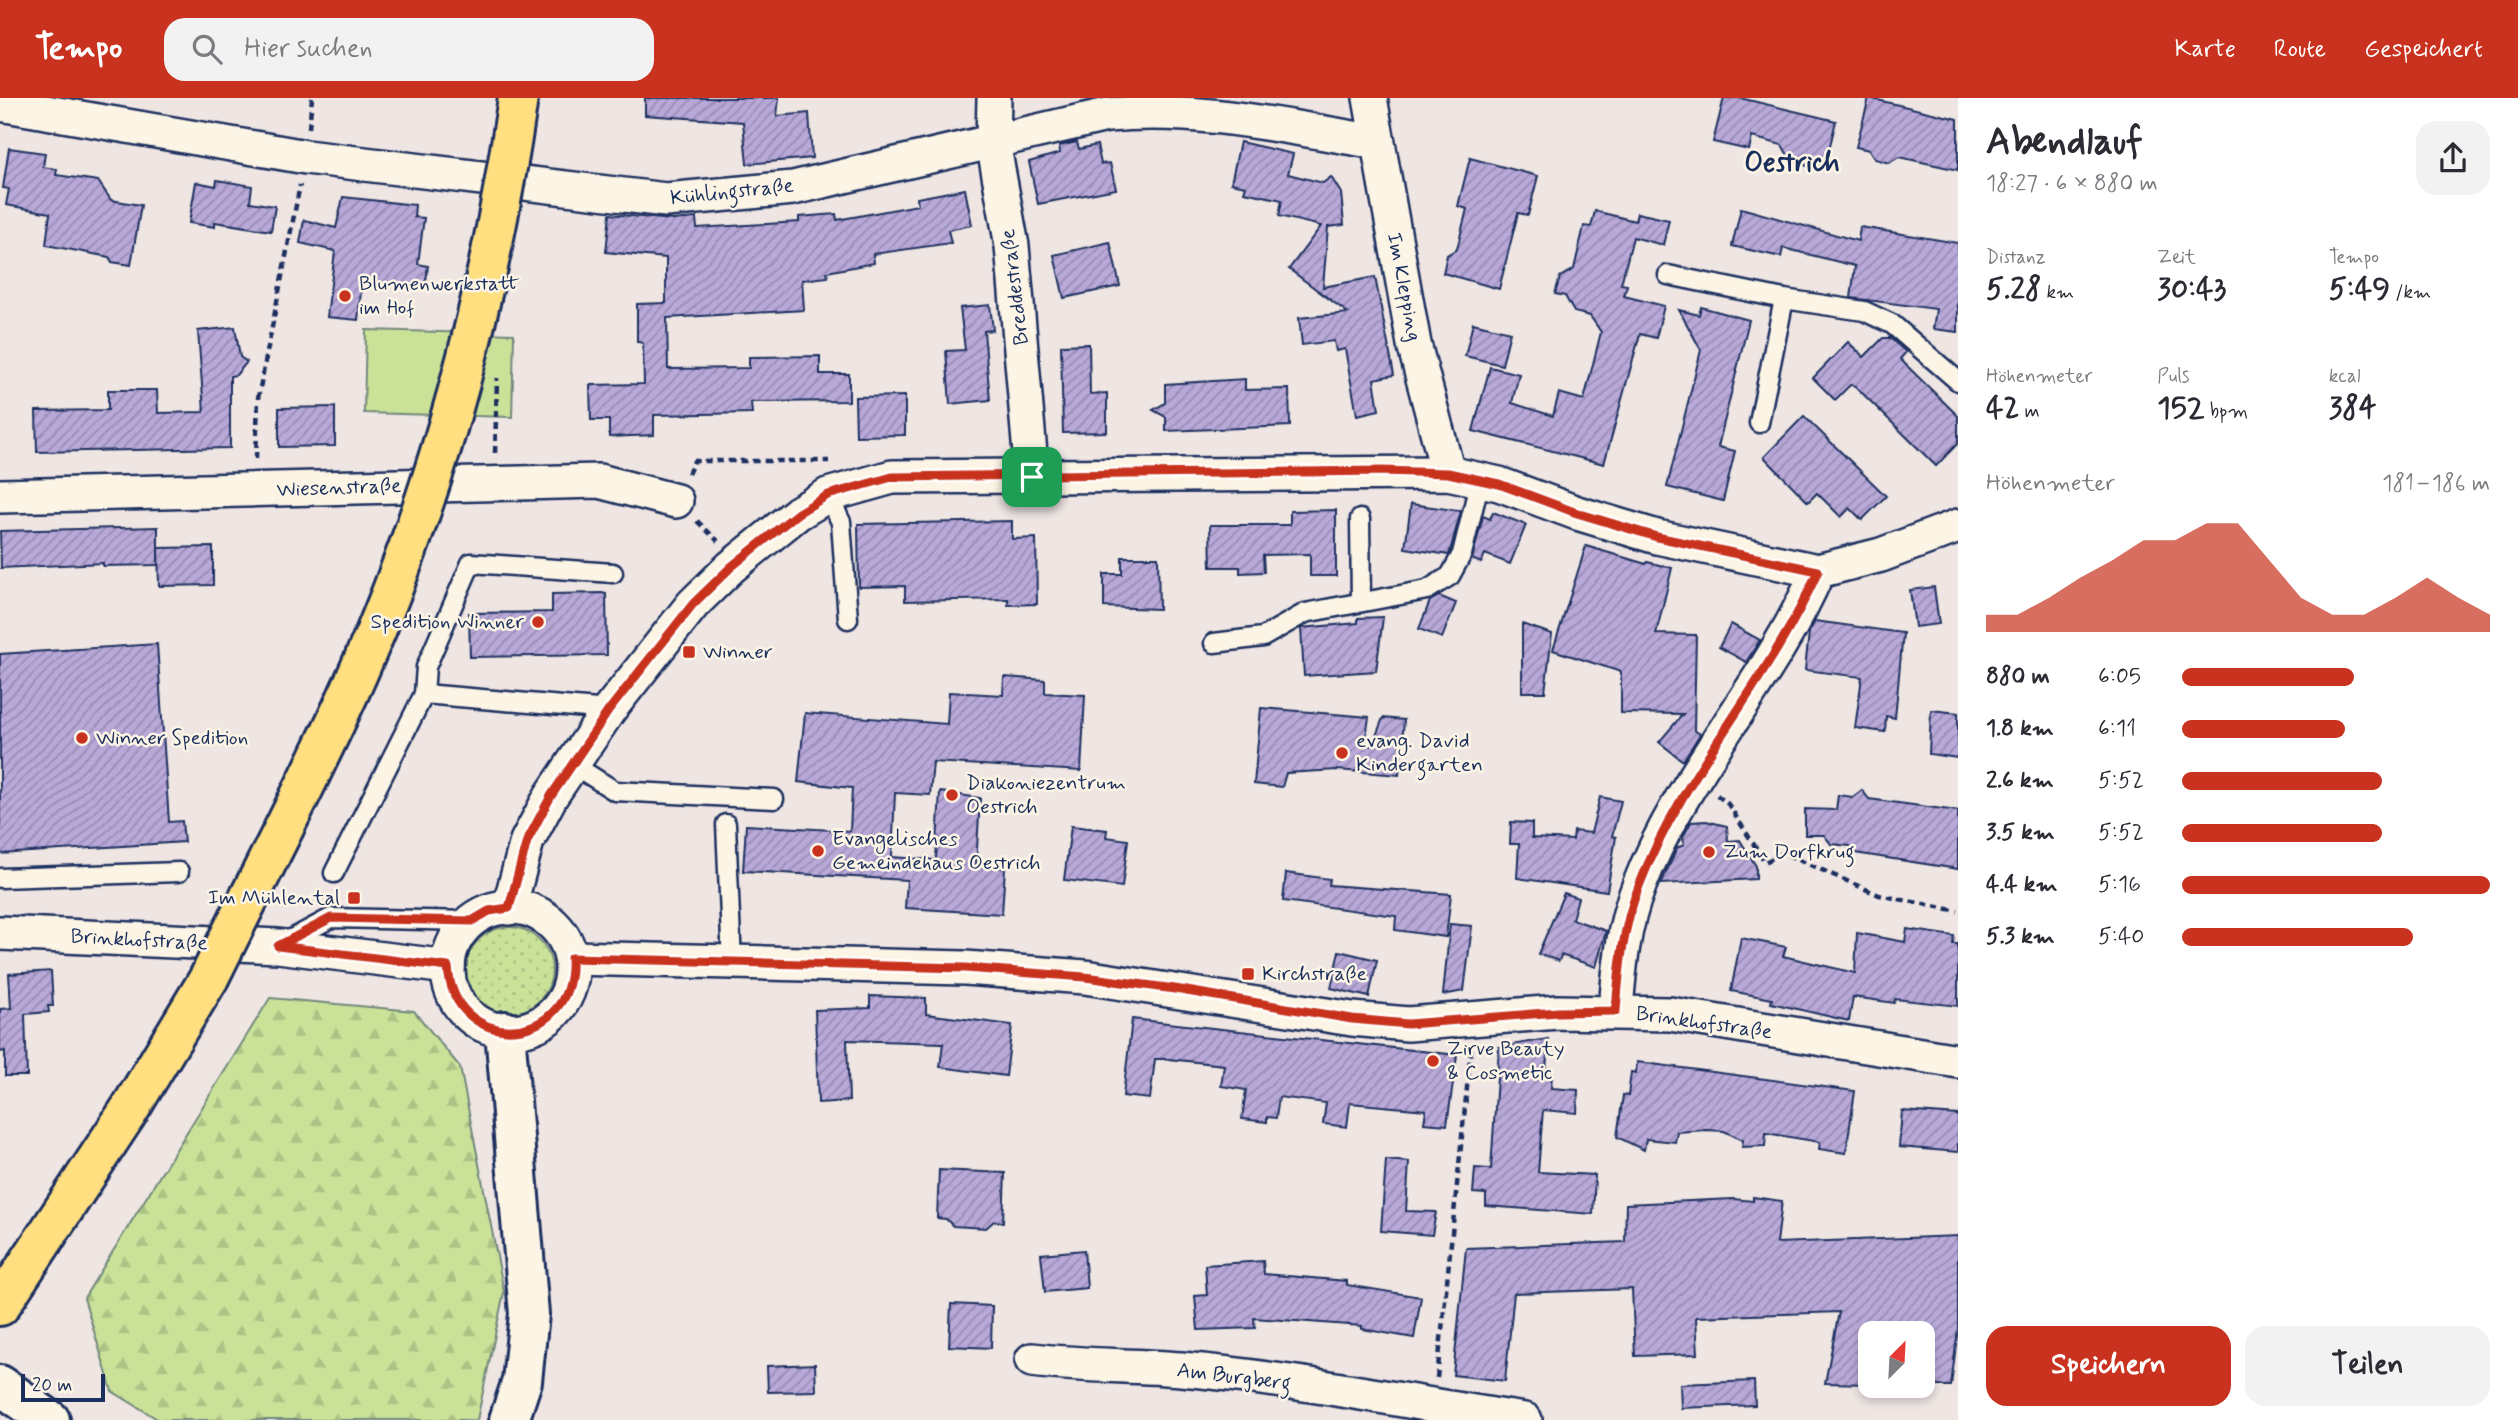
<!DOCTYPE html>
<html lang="de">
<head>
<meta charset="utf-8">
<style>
  :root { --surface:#fff; --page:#f2f2f3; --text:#2b2b33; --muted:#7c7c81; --accent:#c8321e }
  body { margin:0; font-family:Mynerve,sans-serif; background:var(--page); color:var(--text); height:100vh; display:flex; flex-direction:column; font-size:26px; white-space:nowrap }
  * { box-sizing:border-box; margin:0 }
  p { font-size:23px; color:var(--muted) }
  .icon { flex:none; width:38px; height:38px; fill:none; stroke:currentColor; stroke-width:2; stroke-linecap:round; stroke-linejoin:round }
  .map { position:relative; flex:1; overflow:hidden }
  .sheet { display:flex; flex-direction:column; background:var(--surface); width:560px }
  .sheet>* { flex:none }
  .needle { width:46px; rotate:24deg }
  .controls { position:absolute; left:1858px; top:1223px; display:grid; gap:14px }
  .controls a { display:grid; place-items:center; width:77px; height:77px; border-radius:14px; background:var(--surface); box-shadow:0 4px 10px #0003; font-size:35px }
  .scale { position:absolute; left:21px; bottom:18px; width:84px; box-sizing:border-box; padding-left:7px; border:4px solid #1b2f5e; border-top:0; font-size:19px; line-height:24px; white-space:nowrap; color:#1b2f5e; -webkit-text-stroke:5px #fcf5e5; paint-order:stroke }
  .pin { position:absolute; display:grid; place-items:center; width:60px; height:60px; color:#fff; margin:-30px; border-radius:14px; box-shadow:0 4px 10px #0006 }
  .round { display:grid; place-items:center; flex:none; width:74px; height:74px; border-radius:21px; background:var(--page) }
  .headline { display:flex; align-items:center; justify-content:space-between; height:119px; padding:0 28px }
  h1 { font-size:38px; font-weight:700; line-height:52px }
  .metrics { display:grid; grid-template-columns:repeat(3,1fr); gap:10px; height:119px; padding:7px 28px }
  .metrics div { display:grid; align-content:center }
  .metrics b { font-size:30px; font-weight:700 }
  .metrics small { font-size:19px; font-weight:400 }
  .metrics p { font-size:19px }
  .chart { height:196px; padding:14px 28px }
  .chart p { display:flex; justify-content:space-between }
  .chart svg { width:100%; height:126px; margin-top:7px; fill:var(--accent); opacity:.7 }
  .button { display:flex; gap:14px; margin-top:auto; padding:14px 28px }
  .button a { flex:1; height:80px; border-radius:21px; background:var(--accent); color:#fff; font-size:28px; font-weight:700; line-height:80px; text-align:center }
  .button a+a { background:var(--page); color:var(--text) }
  ul { padding:0 28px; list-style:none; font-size:23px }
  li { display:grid; grid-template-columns:112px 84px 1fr; align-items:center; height:52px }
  li i { height:18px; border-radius:9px; background:var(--accent) }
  header { display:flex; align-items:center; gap:42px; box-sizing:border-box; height:98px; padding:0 35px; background:var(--accent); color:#fff }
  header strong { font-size:33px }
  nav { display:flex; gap:38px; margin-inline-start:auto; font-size:24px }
  .search { width:490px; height:63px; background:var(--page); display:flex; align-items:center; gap:18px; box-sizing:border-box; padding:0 24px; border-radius:21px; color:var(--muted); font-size:26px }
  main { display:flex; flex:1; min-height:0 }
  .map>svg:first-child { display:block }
  .grass { fill:url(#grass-dots); stroke:#72887b; stroke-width:2 }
  .forest { fill:url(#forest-firs); stroke:#72887b; stroke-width:2 }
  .pitch { fill:#cae298; stroke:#72887b; stroke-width:2 }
  .building { fill:url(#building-hatch); stroke:#1b2f5e; stroke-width:2 }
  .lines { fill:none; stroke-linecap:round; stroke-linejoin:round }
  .lane-casing { stroke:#1b2f5e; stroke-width:23 }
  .street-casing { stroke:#1b2f5e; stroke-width:38 }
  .secondary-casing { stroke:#1b2f5e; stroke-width:44 }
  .highway-casing { stroke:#1b2f5e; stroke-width:44 }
  .path { stroke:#1b2f5e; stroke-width:4.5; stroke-dasharray:7 5; stroke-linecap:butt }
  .lane { stroke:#fcf5e5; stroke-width:18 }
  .street { stroke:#fcf5e5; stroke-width:33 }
  .secondary { stroke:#fcf5e5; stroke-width:38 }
  .highway { stroke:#ffdf80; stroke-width:38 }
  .highway-bridge-casing { stroke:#1b2f5e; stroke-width:44; stroke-linecap:butt }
  .highway-bridge { stroke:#ffdf80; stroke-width:38 }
  .route-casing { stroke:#fff; stroke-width:14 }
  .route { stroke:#c8321e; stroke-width:9 }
  .poi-dot { fill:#c8321e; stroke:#fcf5e5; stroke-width:2.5 }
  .labels { text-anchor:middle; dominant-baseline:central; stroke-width:5; stroke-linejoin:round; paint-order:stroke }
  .street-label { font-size:21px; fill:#1b2f5e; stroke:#fcf5e5 }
  .poi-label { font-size:21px; fill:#1b2f5e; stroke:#fcf5e5; text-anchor:start }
  .district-label { font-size:28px; font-weight:bold; fill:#1b2f5e; stroke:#fcf5e5 }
</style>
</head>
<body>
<header>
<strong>Tempo</strong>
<div class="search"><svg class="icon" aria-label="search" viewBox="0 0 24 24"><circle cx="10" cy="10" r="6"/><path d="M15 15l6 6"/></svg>Hier suchen</div>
<nav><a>Karte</a><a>Route</a><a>Gespeichert</a></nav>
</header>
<main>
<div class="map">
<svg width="1958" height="1322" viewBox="0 0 1958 1322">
  <defs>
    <pattern id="grass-dots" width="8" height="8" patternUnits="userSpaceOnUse" patternTransform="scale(1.75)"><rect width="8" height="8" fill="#cae298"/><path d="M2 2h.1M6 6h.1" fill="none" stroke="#adc285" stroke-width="1.8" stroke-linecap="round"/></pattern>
    <pattern id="forest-firs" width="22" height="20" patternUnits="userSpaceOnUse" patternTransform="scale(1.75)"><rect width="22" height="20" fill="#cae298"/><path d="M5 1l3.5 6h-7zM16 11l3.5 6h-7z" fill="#adc285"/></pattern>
    <pattern id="building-hatch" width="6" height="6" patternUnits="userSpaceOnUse" patternTransform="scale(1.75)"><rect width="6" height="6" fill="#b9a9d9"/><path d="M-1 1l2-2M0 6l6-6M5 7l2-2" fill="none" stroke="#968ab3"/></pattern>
  </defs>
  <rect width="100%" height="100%" fill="#efe6e3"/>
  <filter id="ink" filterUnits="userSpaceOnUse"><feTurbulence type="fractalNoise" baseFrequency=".0143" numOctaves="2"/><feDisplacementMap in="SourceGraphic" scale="14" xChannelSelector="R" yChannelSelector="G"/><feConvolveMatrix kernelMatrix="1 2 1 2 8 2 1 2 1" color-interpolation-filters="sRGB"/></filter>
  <g filter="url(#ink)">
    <circle class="grass" cx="509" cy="872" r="43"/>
    <path class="forest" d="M270,900L414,913L460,969L504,1194L477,1322H159L112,1293L84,1200Z"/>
    <path class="pitch" d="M366,232L514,236L512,319L364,315Z"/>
    <g class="building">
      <path d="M645,0H779L777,18L809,15L812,60L747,66L743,24L645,17Z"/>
      <path d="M1724,0H1740L1836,23L1824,72L1792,64L1782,47L1752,39L1749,52L1713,44Z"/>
      <path d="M1869,0L1958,21V72L1899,59L1889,65L1875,61L1869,52L1856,49Z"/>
      <path d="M1077,44L1079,51L1097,47L1101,66L1110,65L1116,91L1038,106L1029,64L1060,55L1059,48Z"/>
      <path d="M1240,44L1293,56L1288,76L1323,85L1331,79L1341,95L1344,127L1328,129L1323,189L1375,179L1394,277L1374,281L1379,312L1357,317L1345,251L1336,253L1334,243L1302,247L1299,220L1348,215L1289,171L1321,128L1279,118L1282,102L1244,94L1246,88L1231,85Z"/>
      <path d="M9,50L45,55L43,69L57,71L56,77L98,83L111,102L141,107L131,167L112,164L109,159L46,147L50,115L6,107L9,91L3,90Z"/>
      <path d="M1470,60L1538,78L1528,117L1518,115L1499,191L1443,175L1447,157L1457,151L1467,111L1458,108Z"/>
      <path d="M217,82L252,88L250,104L275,108L271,133L215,124V129L189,125L196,84L216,88Z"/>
      <path d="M965,91L972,127L948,132L951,145L873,156L874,165L827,174L828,179L802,182L804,212L667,220L668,271L749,270V259L820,258V276H849V303L751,304L752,315L654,317V337L609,339V322H591L590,287L644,286L643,245L637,244V206L666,205V160L606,154L610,116L673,122L696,120L697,130L799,124V119L836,116L837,122L918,107L917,100Z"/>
      <path d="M343,99L415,107L414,119L424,120L418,166L428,168L425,190L362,184L358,222L327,219L335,153L300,145L304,122L336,130Z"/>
      <path d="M1741,110L1858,143L1860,129L1958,145V234L1933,231L1936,211L1851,200L1855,168L1783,150L1781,159L1732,148Z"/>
      <path d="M1595,113L1635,123L1637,115L1669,122L1663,147L1633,139L1621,186L1627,187L1624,198L1664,208L1656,240L1640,236L1604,366L1473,333L1490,269L1519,276L1512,305L1553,318L1559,295L1584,302L1601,234L1590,218L1574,214L1565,198L1555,196L1560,179L1574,171L1584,128L1591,129Z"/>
      <path d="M1110,144L1120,188L1064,200L1054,157Z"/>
      <path d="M990,207L993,232L984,233L990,302L950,306L946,253L965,252L960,210Z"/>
      <path d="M1701,209L1749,222L1718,349L1735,353L1723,403L1667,389L1701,252L1679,212L1699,217Z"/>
      <path d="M1473,225L1510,234L1502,267L1465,258Z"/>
      <path d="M235,229L240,259L247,264L236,277L230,278V350L37,354L36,313L108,312V292H157L158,315L204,314L198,233Z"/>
      <path d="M1883,240H1890L1906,254L1900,261L1958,318V345L1936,368L1855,288L1850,287L1835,302L1813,280L1848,244L1864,259Z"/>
      <path d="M1089,246L1090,296L1107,295V334L1063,335L1061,247Z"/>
      <path d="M1245,281V292L1289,291L1290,328L1166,333V319L1153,312L1165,305V286Z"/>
      <path d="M905,298V337L856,338L855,299Z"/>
      <path d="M335,309V348L279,349V310Z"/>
      <path d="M1804,318L1886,398L1862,422L1850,410L1841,419L1817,395L1808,404L1764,359Z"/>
      <path d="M1411,406L1461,413L1449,457L1405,450Z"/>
      <path d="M1336,412V478H1310V456L1263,457L1264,474L1240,475V469H1211L1210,427H1290V413Z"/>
      <path d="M1493,414L1526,427L1510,466L1485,456L1481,465L1472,461L1483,418L1490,421Z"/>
      <path d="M1012,423V441L1036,440L1037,506L1008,507V501L905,503V488L859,489L858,426Z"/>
      <path d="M158,429V467L103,468V465L1,470L0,433Z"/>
      <path d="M1586,448L1646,466L1647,464L1672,470L1656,536L1696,537L1694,632L1700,636L1683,663L1659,644L1683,616L1621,615V574L1553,552Z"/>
      <path d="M213,449V487L159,488L158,450Z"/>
      <path d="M1122,459H1158L1159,511L1104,509V476H1122Z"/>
      <path d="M1934,489L1939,526L1915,529L1910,492Z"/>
      <path d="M602,495L606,496L607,557L470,559L469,515L552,514V496Z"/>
      <path d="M1439,498L1456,505L1442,540L1419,531L1430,503Z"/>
      <path d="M1383,519L1376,573L1304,578L1301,530L1358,525V520Z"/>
      <path d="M1815,523L1903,535L1895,620L1886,618L1885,634L1855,630L1862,579L1805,572L1809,534Z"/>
      <path d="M1522,526L1552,536L1545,594H1522Z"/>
      <path d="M1731,526L1760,542L1746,564L1719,549Z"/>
      <path d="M157,546L169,724L182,723L184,744L0,756V556Z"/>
      <path d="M1004,579L1045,582V595L1085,597L1081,673L933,664L930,697L895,695L892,759L936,762L940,694L980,700L976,768L1005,770L1002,816L905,810L907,782L743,773L746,727L850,733L852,690L798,684L805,615L947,626L949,594L1003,597Z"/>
      <path d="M1261,610L1369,619L1365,646L1372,648L1383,620L1404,622L1399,677L1337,672L1286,675L1282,689L1254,686Z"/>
      <path d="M1931,612L1958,615V660L1929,656Z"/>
      <path d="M1862,692L1869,701L1958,713V771L1855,755L1850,748L1831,746L1824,737H1805V711L1836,712L1838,697L1853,699Z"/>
      <path d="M1600,699L1621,703L1612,738L1616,739L1607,793L1517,780L1519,746H1510L1511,724L1532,725V740L1573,742L1574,733L1591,735Z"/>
      <path d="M1706,723L1727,728L1728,743L1740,742L1756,768V781L1661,786L1677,750L1684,747L1683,739L1691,724Z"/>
      <path d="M1071,728L1107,732L1106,739L1128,742L1122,789L1064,782Z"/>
      <path d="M1286,775L1330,781L1329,787L1451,796L1446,839L1395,832L1396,818L1283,803Z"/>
      <path d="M1564,795L1578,800L1572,821L1606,833L1596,869L1561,857L1559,863L1538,856Z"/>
      <path d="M1450,826L1472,828L1464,893L1443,897Z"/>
      <path d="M1907,831L1954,838L1953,846H1958V908L1895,901L1894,905L1853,899L1849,923L1771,905L1772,901L1731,893L1741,840L1786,849L1783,858L1855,875L1857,835L1905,844Z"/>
      <path d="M1339,853L1377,862L1369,899L1331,890Z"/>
      <path d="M51,873L53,908H48L49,914L25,916L27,978H5V953L0,954V911L11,910L9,876Z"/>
      <path d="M870,898L926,900V916L1012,927L1006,978L940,969L943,945L847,942L849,1003L818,1005L815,912L870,910Z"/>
      <path d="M1132,921L1457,957L1447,1027L1424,1025L1426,1012L1350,1005L1347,1029L1323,1026L1326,1005L1279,999L1276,1020L1267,1019V1024L1242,1021L1246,992L1221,988L1224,967L1168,961H1155L1150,1001L1123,998Z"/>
      <path d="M1548,941L1546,975L1552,976L1551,990L1578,992L1577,1015L1543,1012L1538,1074L1595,1077L1593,1116L1486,1108V1096L1473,1095L1475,1070L1491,1071L1499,949Z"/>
      <path d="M1637,964L1855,993L1846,1055L1819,1051L1820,1044L1766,1035L1765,1048L1742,1049L1743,1042L1724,1033L1706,1032L1677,1034L1675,1044L1646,1041L1644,1052L1617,1039L1623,997L1628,998L1631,974L1636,975Z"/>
      <path d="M1902,1013L1958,1017V1054L1899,1049Z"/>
      <path d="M1386,1062L1409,1064L1406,1113L1436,1114L1432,1137L1381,1133Z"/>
      <path d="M939,1072L1005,1075L1003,1124L994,1123L986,1130L953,1128L946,1121L937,1120Z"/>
      <path d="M1753,1099L1782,1103L1777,1145L1958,1138V1230L1951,1288H1923V1236H1871V1286L1825,1285L1839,1214L1696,1219L1698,1256L1635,1258L1632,1191L1514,1195L1505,1283L1453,1277L1466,1150L1625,1144L1626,1106L1733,1101L1753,1103Z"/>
      <path d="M1084,1152L1087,1190L1045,1194L1041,1156Z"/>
      <path d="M1263,1163L1264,1176L1347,1183V1187L1421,1199L1414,1240L1362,1231V1228L1254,1220L1255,1230L1198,1232L1195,1198L1207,1197L1205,1167Z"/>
      <path d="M951,1206L992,1208L991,1250L949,1248Z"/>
      <path d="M815,1266L816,1293L768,1294L767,1268Z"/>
      <path d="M1754,1283L1755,1307L1681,1310L1680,1286Z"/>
    </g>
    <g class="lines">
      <g class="lane-casing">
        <g id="lane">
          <path d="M1668,177L1784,201"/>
          <path d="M1759,325L1784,201L1864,213L1892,226L1958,283"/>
          <path d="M828,397L841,424L848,521"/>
          <path d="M1360,421L1361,504"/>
          <path d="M1214,545L1263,539L1305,515L1427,492L1450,478L1462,456L1480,382"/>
          <path d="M424,596L426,569L471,465L613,475"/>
          <path d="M572,666L615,693L774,701"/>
          <path d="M726,726L732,866"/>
          <path d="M334,775L424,596L609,612"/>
          <path d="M0,780L179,774"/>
          <path d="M286,844L331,820L472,823"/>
        </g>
      </g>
      <g class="street-casing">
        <g id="street">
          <path d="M994,0L993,44L1012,148L1032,379"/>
          <path d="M1370,0L1414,246L1448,375"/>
          <path d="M0,6L306,59L666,102L793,90L1107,17C1198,8 1287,29 1376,44"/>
          <path d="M0,398L599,383L676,403"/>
          <circle cx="510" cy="871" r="62"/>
          <path d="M509,810L527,743L551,698L609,612L693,506L731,469L798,415L828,397L892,379L1448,375L1499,386L1577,415L1657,439L1818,473L1881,457L1958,428"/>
          <path d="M0,835L278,848L448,869"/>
          <path d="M571,860L965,870L1085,879L1352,921L1408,926L1558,914L1670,916L1958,963"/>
          <path d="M1616,913C1619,871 1623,828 1639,788C1682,675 1770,585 1818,473"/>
          <path d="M1032,1262C1082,1268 1131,1267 1181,1271C1296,1281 1411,1305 1525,1322"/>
        </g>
      </g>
      <g class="secondary-casing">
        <g id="secondary">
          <path d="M505,933L529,1216L522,1283L509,1322"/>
          <path d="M0,1287L50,1322"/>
        </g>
      </g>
      <g class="highway-casing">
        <path id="highway" d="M0,1208L130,1011L209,880"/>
      </g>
      <g class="path">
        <path d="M309,30L312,0"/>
        <path d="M495,355L497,280"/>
        <path d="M256,361L258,300L300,87"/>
        <path d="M688,376L694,363H829"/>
        <path d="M697,423L718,443"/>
        <path d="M1717,697L1728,706L1765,764L1783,755L1879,797L1958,813"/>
        <path d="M1437,1280L1471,951"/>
      </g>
      <use href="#lane" class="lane"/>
      <use href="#street" class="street"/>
      <use href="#secondary" class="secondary"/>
      <use href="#highway" class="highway"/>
      <g class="highway-bridge-casing">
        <path id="highway-bridge" d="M209,880C259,778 312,679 358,575C438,394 490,196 518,0"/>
      </g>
      <use href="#highway-bridge" class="highway-bridge"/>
    </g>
  </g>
  <g class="lines" filter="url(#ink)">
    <g class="route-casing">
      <path id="route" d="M1382,373L1448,375L1499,386L1577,415L1657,439L1818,473C1769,585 1682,675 1639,788C1623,828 1619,871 1616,913L1558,914L1408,926L1352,921L1175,891L1085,879L965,870L571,860C576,951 454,958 448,869L278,848L331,820L472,823L489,813L509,810L527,743L551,698L609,612L693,506L731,469L798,415L828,397L892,379Z"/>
    </g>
    <use href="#route" class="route"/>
  </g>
  <g class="poi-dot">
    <circle cx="345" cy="198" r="7"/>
    <circle cx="538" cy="524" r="7"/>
    <rect x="682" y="547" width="14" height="14" rx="3.5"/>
    <circle cx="82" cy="640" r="7"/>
    <circle cx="1342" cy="655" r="7"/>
    <circle cx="952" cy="697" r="7"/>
    <circle cx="818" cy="753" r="7"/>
    <circle cx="1709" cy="754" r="7"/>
    <rect x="347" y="793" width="14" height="14" rx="3.5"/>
    <rect x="1241" y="869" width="14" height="14" rx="3.5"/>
    <circle cx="1433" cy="963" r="7"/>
  </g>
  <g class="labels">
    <g class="street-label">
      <text transform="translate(732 94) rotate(-6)">Kühlingstraße</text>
      <text transform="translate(1015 189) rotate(-97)">Breddestraße</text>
      <text transform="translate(1404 189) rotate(79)">Im Klepping</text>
      <text transform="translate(339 390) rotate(-2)">Wiesenstraße</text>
      <text transform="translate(139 842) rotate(3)">Brinkhofstraße</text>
      <text transform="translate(1704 925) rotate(8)">Brinkhofstraße</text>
      <text transform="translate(1234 1279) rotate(7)">Am Burgberg</text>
    </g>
    <g class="poi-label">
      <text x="359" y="186">Blumenwerkstatt<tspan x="359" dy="24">im Hof</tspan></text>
      <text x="524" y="524" text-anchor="end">Spedition Winner</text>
      <text x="703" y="554">Winner</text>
      <text x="96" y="640">Winner Spedition</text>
      <text x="1356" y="643">evang. David<tspan x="1356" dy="24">Kindergarten</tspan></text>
      <text x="966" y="685">Diakoniezentrum<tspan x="966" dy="24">Oestrich</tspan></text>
      <text x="832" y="741">Evangelisches<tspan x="832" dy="24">Gemeindehaus Oestrich</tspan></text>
      <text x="1723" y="754">Zum Dorfkrug</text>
      <text x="340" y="800" text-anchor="end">Im Mühlental</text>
      <text x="1262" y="876">Kirchstraße</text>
      <text x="1447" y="951">Zirve Beauty<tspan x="1447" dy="24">&amp; Cosmetic</tspan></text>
    </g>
    <g class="district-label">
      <text x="1792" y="65">Oestrich</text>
    </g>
  </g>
</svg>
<div class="controls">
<a><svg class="needle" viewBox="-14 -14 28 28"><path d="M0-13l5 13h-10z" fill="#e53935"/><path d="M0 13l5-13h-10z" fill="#7c7c81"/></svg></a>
</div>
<div class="scale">20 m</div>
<div class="pin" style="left:1032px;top:379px;background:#1e9e55"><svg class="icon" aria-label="arrive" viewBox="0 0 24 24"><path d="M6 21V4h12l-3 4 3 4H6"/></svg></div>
</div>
<section class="sheet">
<div class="headline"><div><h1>Abendlauf</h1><p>18:27 · 6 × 880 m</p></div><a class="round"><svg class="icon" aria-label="share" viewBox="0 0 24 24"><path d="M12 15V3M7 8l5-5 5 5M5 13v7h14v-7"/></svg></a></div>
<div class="metrics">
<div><p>Distanz</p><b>5.28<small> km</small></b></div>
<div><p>Zeit</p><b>30:43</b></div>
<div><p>Tempo</p><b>5:49<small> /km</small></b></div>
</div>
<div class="metrics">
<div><p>Höhenmeter</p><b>42<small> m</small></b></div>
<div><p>Puls</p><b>152<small> bpm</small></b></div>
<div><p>kcal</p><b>384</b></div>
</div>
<div class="chart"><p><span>Höhenmeter</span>181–186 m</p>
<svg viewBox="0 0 160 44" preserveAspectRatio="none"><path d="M0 44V38L10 38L20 32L30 25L40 19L50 12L60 12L70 6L80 6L90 19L100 32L110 38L120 38L130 32L140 25L150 32L160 38V44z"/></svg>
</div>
<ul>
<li><b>880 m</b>6:05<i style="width:56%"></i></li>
<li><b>1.8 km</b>6:11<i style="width:53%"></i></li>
<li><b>2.6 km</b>5:52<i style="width:65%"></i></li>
<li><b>3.5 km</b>5:52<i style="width:65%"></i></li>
<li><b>4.4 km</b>5:16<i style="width:100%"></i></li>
<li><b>5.3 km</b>5:40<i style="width:75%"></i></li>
</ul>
<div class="button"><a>Speichern</a><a>Teilen</a></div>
</section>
</main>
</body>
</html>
